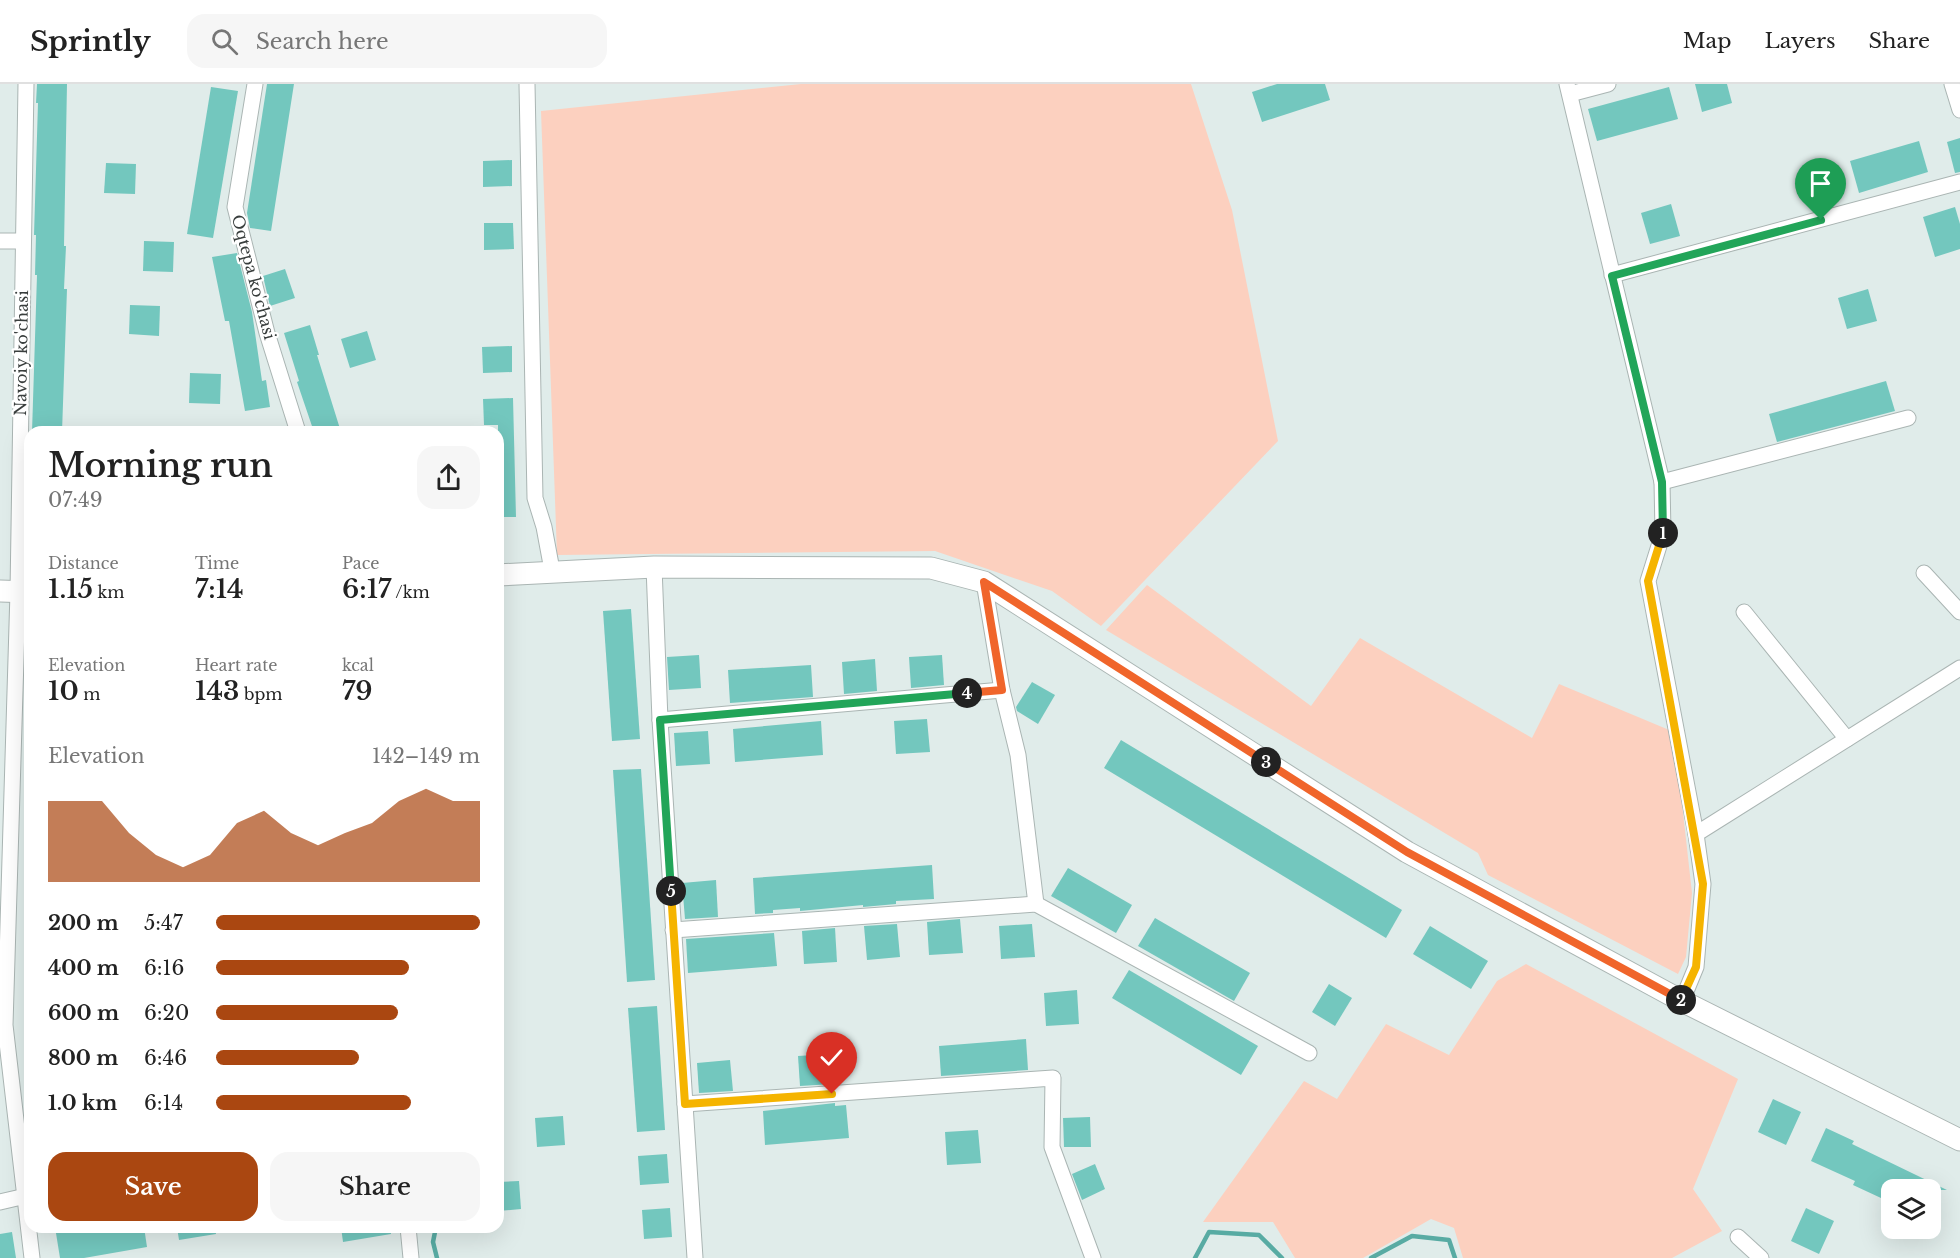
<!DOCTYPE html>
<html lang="en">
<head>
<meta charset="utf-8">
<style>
  :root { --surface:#fff; --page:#f6f6f6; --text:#222; --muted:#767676; --line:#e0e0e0; --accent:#aa4711 }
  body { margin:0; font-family:"Libre Baskerville",serif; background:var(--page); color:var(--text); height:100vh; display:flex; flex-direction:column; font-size:22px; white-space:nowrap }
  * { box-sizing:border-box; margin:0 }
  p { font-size:20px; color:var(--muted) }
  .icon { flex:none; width:33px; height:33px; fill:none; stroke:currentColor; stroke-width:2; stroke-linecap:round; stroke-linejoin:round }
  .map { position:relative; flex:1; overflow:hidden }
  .drawer { position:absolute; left:24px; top:342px; width:480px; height:807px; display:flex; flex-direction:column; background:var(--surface); border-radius:18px; box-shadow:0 6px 24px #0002 }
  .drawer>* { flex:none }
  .buttons { position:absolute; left:1881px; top:1095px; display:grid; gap:12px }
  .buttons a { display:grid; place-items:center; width:60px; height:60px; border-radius:12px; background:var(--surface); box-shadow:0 6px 24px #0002; font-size:30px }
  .pin { position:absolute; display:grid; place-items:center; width:51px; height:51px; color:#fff; margin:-62px -26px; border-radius:50% 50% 50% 0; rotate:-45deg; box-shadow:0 0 6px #0007 }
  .pin .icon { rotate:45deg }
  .km { position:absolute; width:30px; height:30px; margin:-15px; border-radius:50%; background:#222; color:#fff; font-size:16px; line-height:30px; text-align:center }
  .round { display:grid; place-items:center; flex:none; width:63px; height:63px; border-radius:18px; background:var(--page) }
  .head { display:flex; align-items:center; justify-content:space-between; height:102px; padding:0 24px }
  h1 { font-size:33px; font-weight:600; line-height:45px }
  .figures { display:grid; grid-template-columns:repeat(3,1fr); gap:9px; height:102px; padding:6px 24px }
  .figures div { display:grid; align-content:center }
  .figures b { font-size:26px; font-weight:600 }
  .figures small { font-size:16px; font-weight:400 }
  .figures p { font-size:16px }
  .chart { height:168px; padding:12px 24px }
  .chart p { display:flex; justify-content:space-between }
  .chart svg { width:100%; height:108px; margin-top:6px; fill:var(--accent); opacity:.7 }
  .action { display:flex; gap:12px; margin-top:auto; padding:12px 24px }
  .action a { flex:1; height:69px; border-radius:18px; background:var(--accent); color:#fff; font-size:24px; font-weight:600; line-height:69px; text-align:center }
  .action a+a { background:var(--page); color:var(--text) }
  ul { padding:0 24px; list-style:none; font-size:20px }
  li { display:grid; grid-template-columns:96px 72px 1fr; align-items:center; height:45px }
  li i { height:15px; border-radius:8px; background:var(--accent) }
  header { display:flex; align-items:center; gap:36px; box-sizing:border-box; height:84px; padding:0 30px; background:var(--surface); border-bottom:2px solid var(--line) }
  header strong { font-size:28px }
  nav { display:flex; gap:33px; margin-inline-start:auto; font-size:21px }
  .search { width:420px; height:54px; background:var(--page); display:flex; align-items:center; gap:15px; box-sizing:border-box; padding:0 21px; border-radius:18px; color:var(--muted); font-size:22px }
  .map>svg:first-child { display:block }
  .green { fill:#fcd0bf }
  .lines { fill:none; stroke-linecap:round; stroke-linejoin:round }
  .stream { stroke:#58aba3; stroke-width:4.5 }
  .building { fill:#73c7be }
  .street-casing { stroke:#aab5b3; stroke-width:17 }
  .secondary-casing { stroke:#aab5b3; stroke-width:23 }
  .street { stroke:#fff; stroke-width:15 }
  .secondary { stroke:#fff; stroke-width:21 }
  .split-1-casing { stroke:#fff; stroke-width:12 }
  .split-2-casing { stroke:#fff; stroke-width:12 }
  .split-3-casing { stroke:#fff; stroke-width:12 }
  .split-4-casing { stroke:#fff; stroke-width:12 }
  .split-5-casing { stroke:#fff; stroke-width:12 }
  .split-6-casing { stroke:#fff; stroke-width:12 }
  .split-1 { stroke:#22a559; stroke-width:8 }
  .split-2 { stroke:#f5b400; stroke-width:8 }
  .split-3 { stroke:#f0652b; stroke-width:8 }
  .split-4 { stroke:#f0652b; stroke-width:8 }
  .split-5 { stroke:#22a559; stroke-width:8 }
  .split-6 { stroke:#f5b400; stroke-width:8 }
  .labels { text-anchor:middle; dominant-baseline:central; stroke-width:4.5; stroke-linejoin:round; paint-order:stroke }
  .street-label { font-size:16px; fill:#393e3d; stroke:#fff }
</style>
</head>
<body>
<header>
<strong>Sprintly</strong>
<div class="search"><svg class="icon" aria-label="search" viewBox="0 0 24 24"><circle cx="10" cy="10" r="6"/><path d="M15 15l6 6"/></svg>Search here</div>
<nav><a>Map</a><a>Layers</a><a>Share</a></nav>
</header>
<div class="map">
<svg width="1960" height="1174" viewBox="0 0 1960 1174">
  <rect width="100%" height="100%" fill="#e0ecea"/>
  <g class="green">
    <path d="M801,0H1191L1232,126L1278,357L1101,542L1052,507L935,467L557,471L541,27Z"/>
    <path d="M1147,501L1311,622L1360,554L1532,654L1559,600L1674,648L1692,809L1686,873L1678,890L1488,791L1478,769L1106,546Z"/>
    <path d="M1526,880L1738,995L1693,1105L1722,1147L1672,1174H1463L1454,1144L1431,1135L1363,1174H1295L1273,1138H1203L1304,997L1337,1015L1386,940L1449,971L1497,897Z"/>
  </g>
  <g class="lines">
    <g class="stream">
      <path d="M436,1143L433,1158L437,1174"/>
      <path d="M1195,1174L1209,1148L1259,1151L1282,1174"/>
      <path d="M1371,1174L1412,1152L1449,1156L1455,1174"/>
    </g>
  </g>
  <g class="building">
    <path d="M37,0H67L64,162H66L64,205H67L62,348H32L37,191H35L36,151H34L38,19H36Z"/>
    <path d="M267,0H294L271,147L250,144L247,129Z"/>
    <path d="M1277,0H1325L1330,16L1262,38L1252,8Z"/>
    <path d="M1695,0H1727L1732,19L1702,28Z"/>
    <path d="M211,3L238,7L213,154L187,150Z"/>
    <path d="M1669,3L1678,35L1597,57L1588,25Z"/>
    <path d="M1960,54V88L1955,89L1947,58Z"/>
    <path d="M1919,57L1928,88L1859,109L1850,77Z"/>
    <path d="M512,76V102L483,103V77Z"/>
    <path d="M106,79L136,80L135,110L104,109Z"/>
    <path d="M1671,120L1680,152L1650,160L1641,129Z"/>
    <path d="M1955,123L1960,140V165L1935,173L1923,133Z"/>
    <path d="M484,139H513L514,165L484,166Z"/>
    <path d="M144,157L174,158L173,188L143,187Z"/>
    <path d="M237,169L252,228L262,297L266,296L270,323L245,327L229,237H225L212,173Z"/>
    <path d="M285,185L295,214L270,222L263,192Z"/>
    <path d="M1868,205L1877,237L1847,245L1838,214Z"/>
    <path d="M130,221L160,222L159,252L129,250Z"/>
    <path d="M310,241L319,271H317L341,348H314L297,298L299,297L284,249Z"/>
    <path d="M367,247L376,276L350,284L341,255Z"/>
    <path d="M512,262V288L483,289L482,263Z"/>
    <path d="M190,289L221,290L220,320L189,319Z"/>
    <path d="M1886,297L1895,327L1777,358L1769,330Z"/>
    <path d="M513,314L516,433H498V341H484L483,315Z"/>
    <path d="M631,525L640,655L612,657L603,527Z"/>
    <path d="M699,571L701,604L669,606L667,573Z"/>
    <path d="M942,571L944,601L911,604L909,573Z"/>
    <path d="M875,575L877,607L844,610L842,578Z"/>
    <path d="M811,581L813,613L730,619L728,586Z"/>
    <path d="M1032,598L1055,611L1038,640L1017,627L1016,623Z"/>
    <path d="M927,635L930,668L896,670L894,637Z"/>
    <path d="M821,637L823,671L735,678L733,645Z"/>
    <path d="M708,647L710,680L676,682L674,649Z"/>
    <path d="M1121,656L1402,826L1386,854L1104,684Z"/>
    <path d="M641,685L655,896L627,898L613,686Z"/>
    <path d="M932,781L934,815L896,817V820L863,823V821L800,827V824L773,826V829L755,830L753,794Z"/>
    <path d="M1068,784L1132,821L1116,849L1051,812Z"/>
    <path d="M716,796L718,833L685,835L682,799Z"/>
    <path d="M1155,834L1250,889L1234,917L1138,862Z"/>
    <path d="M960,835L963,869L929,871L927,838Z"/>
    <path d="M897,840L900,873L867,876L864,842Z"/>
    <path d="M1032,840L1035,873L1001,875L999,842Z"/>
    <path d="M1430,842L1488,877L1471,905L1413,870Z"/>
    <path d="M835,844L837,878L804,880L802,847Z"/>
    <path d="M774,849L777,882L688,889L686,855Z"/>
    <path d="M1129,886L1258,962L1241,991L1112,914Z"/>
    <path d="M1329,900L1352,914L1335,942L1312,928Z"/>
    <path d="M1077,906L1079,940L1046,942L1044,909Z"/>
    <path d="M657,922L665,1046L637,1048L628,924Z"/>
    <path d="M1026,955L1028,986L941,992L939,962Z"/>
    <path d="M831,970L833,1000L800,1002L798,972Z"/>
    <path d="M730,976L733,1007L699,1009L697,979Z"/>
    <path d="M1773,1015L1801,1028L1786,1061L1758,1048Z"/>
    <path d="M835,1019V1022L846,1021L849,1054L765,1061L763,1027Z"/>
    <path d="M563,1032L565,1061L537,1063L535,1034Z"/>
    <path d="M1090,1033L1091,1063H1064L1063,1034Z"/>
    <path d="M1826,1044L1854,1057L1852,1060L1947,1106H1885L1881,1114L1853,1101L1855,1097L1811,1077Z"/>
    <path d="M978,1046L981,1079L947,1081L945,1048Z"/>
    <path d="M667,1070L669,1099L640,1101L638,1072Z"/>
    <path d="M1095,1080L1105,1105L1082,1116L1072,1090Z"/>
    <path d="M519,1097L521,1125L498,1127V1098Z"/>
    <path d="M670,1124L672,1153L644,1155L642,1126Z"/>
    <path d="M1806,1124L1834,1137L1819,1170L1791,1157Z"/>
    <path d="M55,1143H144L147,1163L84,1174H60Z"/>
    <path d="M177,1143H215L216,1150L179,1156Z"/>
    <path d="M341,1143H390L391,1150L343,1158Z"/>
    <path d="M12,1148L16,1174H0V1150Z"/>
  </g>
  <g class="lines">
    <g class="street-casing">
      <g id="street">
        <path d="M26,0L18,508L5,941L32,1174"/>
        <path d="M255,0L235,123L267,249L298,348"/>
        <path d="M527,0L535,414L544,443L552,486"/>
        <path d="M1567,0L1662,398L1663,449L1648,497L1696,750L1703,800L1696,883L1682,917"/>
        <path d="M1952,0L1960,26"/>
        <path d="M1570,10L1608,0"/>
        <path d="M0,157H23"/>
        <path d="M1612,191L1960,98"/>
        <path d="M1662,398L1908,334"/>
        <path d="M654,483L660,636L695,1174"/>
        <path d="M1924,489L1960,528"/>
        <path d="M984,498L1002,606L1018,671L1036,820"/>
        <path d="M1744,528L1847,655"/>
        <path d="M660,636L1002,606"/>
        <path d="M1696,750L1960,584"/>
        <path d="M673,846L1036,820L1309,969"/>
        <path d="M685,1020L1053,994L1052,1063L1093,1174"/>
        <path d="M0,1118L30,1111"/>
        <path d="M408,1143L411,1174"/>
        <path d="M1738,1153L1761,1174"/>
      </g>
    </g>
    <g class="secondary-casing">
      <g id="secondary">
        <path d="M498,491L654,483L931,484L984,498L1407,768L1682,917L1960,1056"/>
        <path d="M0,507L30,508"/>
      </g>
    </g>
    <use href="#street" class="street"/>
    <use href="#secondary" class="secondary"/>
  </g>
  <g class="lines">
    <g class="split-1-casing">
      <path id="split-1" d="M1663,449L1662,398L1612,192L1821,136"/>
    </g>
    <g class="split-2-casing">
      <path id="split-2" d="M1663,449L1648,497L1703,800L1696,883L1681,916"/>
    </g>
    <g class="split-3-casing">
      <path id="split-3" d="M1266,678L1407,768L1681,916"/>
    </g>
    <g class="split-4-casing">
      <path id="split-4" d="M967,609L1002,606L984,498L1266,678"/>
    </g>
    <g class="split-5-casing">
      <path id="split-5" d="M671,807L660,636L967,609"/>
    </g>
    <g class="split-6-casing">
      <path id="split-6" d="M671,807L685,1020L832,1010"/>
    </g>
    <use href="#split-1" class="split-1"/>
    <use href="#split-2" class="split-2"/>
    <use href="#split-3" class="split-3"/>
    <use href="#split-4" class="split-4"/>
    <use href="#split-5" class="split-5"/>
    <use href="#split-6" class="split-6"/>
  </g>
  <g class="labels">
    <g class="street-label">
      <text transform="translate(254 193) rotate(75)">Oqtepa ko'chasi</text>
      <text transform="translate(21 269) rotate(-89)">Navoiy ko'chasi</text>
    </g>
  </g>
</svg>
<div class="buttons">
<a><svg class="icon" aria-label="layers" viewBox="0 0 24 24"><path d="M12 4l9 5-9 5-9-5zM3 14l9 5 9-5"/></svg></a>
</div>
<div class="pin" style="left:1821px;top:136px;background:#1e9e55"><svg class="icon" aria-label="arrive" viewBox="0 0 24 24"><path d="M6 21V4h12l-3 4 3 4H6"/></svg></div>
<div class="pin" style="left:832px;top:1010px;background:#d93025"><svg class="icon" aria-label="check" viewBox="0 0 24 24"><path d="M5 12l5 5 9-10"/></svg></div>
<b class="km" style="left:1663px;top:449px">1</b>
<b class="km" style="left:1681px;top:916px">2</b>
<b class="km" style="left:1266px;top:678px">3</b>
<b class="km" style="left:967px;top:609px">4</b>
<b class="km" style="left:671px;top:807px">5</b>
<section class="drawer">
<div class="head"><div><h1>Morning run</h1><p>07:49</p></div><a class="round"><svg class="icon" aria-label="share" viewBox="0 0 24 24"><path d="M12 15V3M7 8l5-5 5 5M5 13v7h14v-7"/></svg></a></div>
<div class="figures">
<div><p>Distance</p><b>1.15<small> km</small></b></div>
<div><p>Time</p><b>7:14</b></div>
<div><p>Pace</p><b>6:17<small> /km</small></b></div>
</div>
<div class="figures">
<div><p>Elevation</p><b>10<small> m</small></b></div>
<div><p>Heart rate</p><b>143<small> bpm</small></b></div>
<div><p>kcal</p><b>79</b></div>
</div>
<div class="chart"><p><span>Elevation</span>142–149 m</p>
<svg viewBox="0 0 160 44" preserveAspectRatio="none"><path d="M0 44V11L10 11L20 11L30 24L40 33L50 38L60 33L70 20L80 15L90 24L100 29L110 24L120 20L130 11L140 6L150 11L160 11V44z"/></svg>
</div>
<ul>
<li><b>200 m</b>5:47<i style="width:100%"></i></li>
<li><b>400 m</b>6:16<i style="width:73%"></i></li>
<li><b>600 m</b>6:20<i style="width:69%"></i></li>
<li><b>800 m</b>6:46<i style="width:54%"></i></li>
<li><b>1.0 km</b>6:14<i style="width:74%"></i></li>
</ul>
<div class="action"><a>Save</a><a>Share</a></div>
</section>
</div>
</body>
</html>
